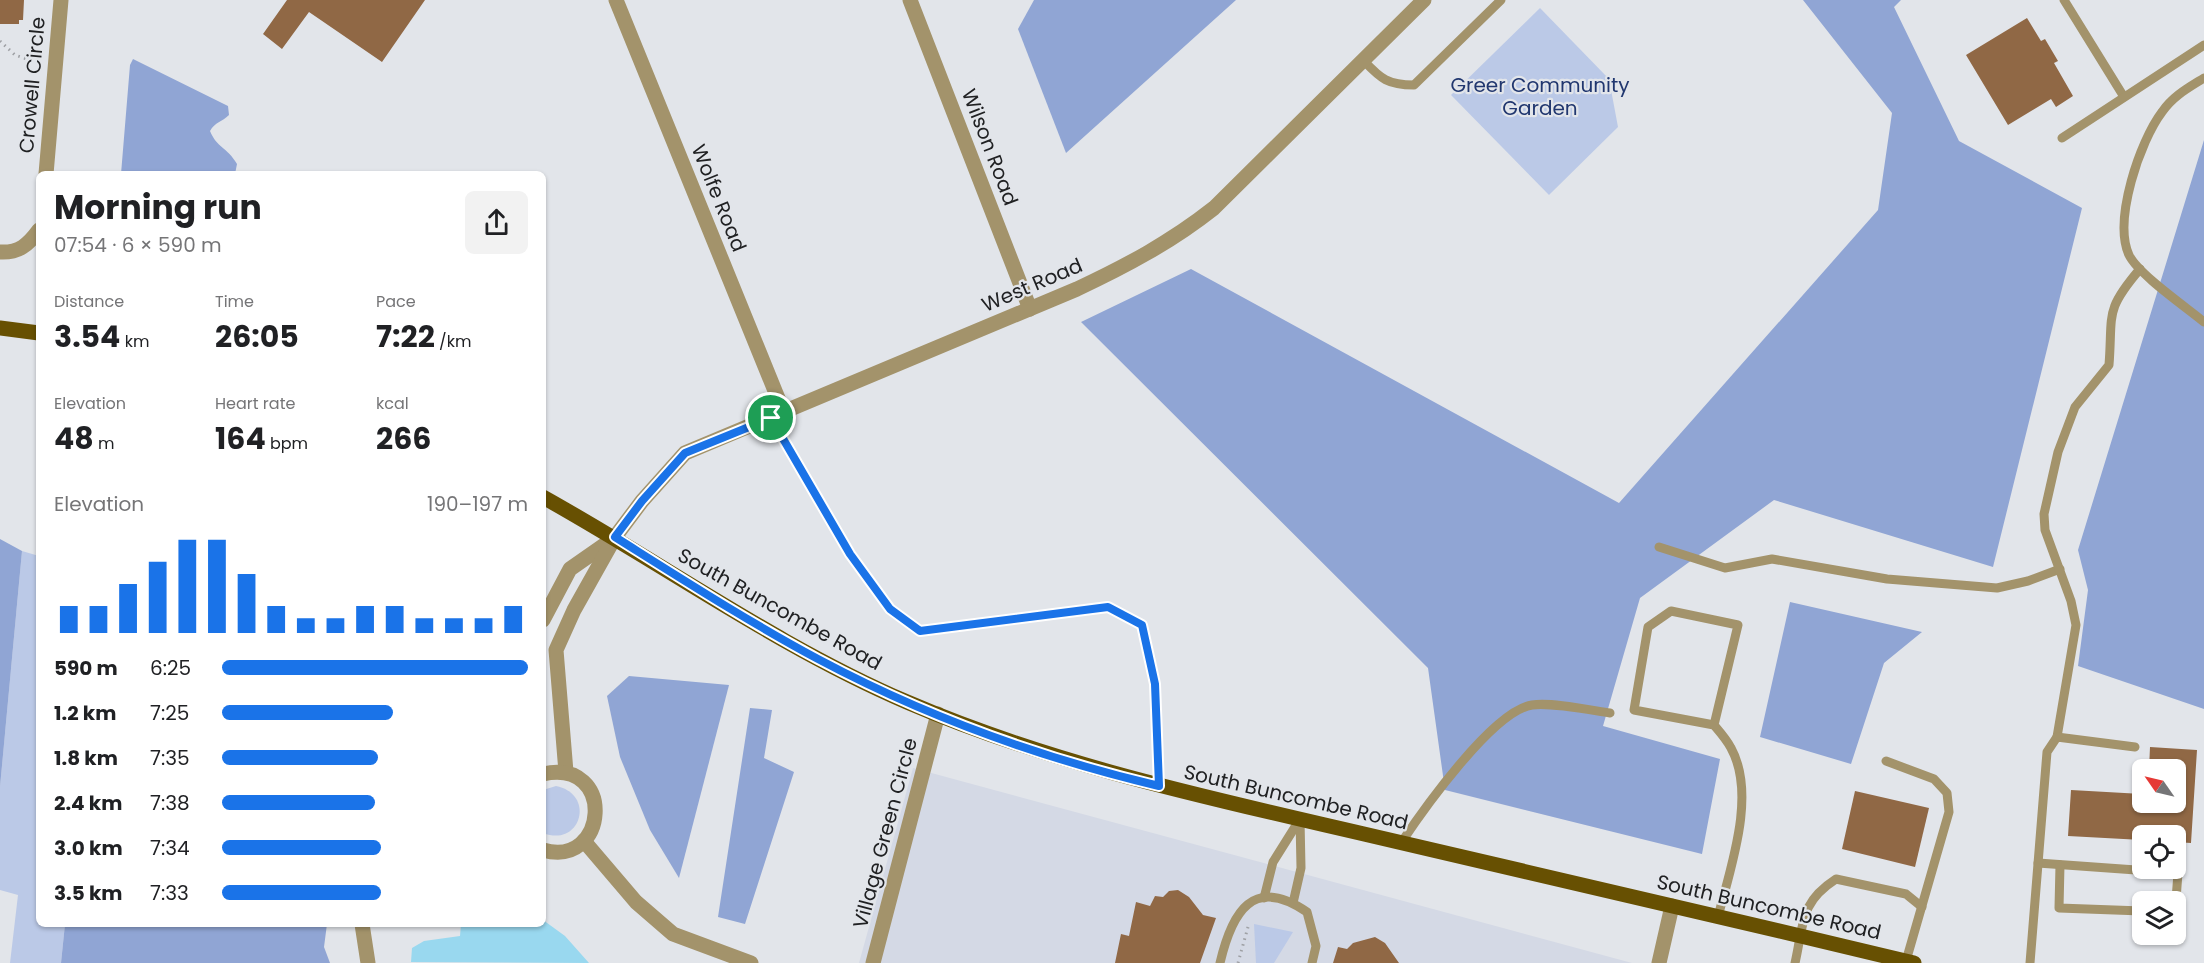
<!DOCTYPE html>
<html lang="en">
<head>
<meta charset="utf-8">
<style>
  :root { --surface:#fff; --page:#f2f2f2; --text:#202124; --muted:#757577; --accent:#1a73e8 }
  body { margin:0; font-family:Poppins,sans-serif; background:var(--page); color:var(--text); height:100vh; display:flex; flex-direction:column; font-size:22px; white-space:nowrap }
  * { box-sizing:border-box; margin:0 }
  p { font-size:20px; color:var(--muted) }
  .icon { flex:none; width:33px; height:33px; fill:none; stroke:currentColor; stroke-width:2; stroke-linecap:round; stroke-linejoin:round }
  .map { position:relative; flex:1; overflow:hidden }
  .sheet { position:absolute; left:36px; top:171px; width:510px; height:756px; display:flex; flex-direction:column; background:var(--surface); border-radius:9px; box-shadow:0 2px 4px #0004 }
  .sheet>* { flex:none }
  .needle { width:39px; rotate:304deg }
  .fabs { position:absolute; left:2132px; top:759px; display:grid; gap:12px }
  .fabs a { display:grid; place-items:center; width:54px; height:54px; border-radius:9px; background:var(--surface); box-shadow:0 2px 4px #0004; font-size:30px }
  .pin { position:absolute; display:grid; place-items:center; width:51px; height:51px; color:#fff; margin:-26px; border:3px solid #fff; border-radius:50%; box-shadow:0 2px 6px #0007 }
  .round { display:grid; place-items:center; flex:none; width:63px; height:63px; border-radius:9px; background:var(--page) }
  .head { display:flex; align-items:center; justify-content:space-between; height:102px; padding:0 18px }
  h1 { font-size:33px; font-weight:700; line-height:45px }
  .figures { display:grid; grid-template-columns:repeat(3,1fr); gap:9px; height:102px; padding:6px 18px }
  .figures div { display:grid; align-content:center }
  .figures b { font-size:30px; font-weight:700 }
  .figures small { font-size:16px; font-weight:400 }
  .figures p { font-size:16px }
  .chart { height:168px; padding:12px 18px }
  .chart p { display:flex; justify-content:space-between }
  .chart svg { width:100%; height:108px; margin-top:6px; stroke:var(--accent); stroke-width:6 }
  ul { padding:0 18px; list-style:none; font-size:20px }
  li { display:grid; grid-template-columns:96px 72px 1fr; align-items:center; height:45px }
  li i { height:15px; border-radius:8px; background:var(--accent) }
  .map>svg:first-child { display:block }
  .built { fill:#d4d9e5 }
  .green { fill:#bbc9e7 }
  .forest { fill:#90a5d4 }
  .water { fill:#99d8ef }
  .building { fill:#906845 }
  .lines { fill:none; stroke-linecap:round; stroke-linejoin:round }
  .path { stroke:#9ea0a4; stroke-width:3; stroke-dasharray:1.5 4.5; stroke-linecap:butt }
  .lane { stroke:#a3936b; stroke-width:9 }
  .street { stroke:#a3936b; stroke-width:15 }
  .primary { stroke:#675002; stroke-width:15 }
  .route-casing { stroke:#fff; stroke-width:12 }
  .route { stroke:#1a73e8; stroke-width:8 }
  .labels { text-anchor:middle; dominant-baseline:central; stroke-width:4.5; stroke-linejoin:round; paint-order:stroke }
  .street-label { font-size:20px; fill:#202123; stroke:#e2e5ea }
  .park-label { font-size:20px; fill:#21376f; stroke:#e2e5ea }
</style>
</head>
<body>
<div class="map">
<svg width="2204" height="963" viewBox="0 0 2204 963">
  <rect width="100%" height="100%" fill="#e2e5ea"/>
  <path class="built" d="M913,768L1632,963H859Z"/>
  <g class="green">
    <path d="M1540,8L1609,79L1618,127L1549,195L1451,95Z"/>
    <path d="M22,551L39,556V924H65L61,963H10L18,895L0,890V787Z"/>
    <path d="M556,786C596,794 581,848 543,833V790Z"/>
    <path d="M1254,924L1293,932L1274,963H1256Z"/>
  </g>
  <g class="forest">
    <path d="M1034,0H1236L1066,153L1018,29Z"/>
    <path d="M1803,0H1901L1894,7L1959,141L2082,208L1993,567L1774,500L1640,598L1603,726L1720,759L1702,854L1445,790L1428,668L1081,322L1191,269L1619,503L1878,210L1892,113Z"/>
    <path d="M133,59L228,106L229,115C222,122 215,122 210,131C217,148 227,147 237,164L235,174H121L130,65Z"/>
    <path d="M2204,140V709L2078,666L2088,590L2078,550Z"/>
    <path d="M0,539L22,551L0,787Z"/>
    <path d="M1790,602L1922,632L1884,663L1851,764L1760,737Z"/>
    <path d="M629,676L729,685L679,878L650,830L620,757L607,696Z"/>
    <path d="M750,708L772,710L764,758L794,772L745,924L718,917Z"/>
    <path d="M65,924H327L324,947L330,963H61Z"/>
  </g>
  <path class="water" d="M543,920L565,936L589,963L411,962L412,948L424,941L460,936L461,924H543Z"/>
  <g class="building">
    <path d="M0,0H24L23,20H19V24H0Z"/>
    <path d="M287,0H425L382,62L309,12L282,49L263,34Z"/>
    <path d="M2027,18L2041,41L2045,39L2058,61L2054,63L2073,96L2056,107L2051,99L2008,125L1966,55Z"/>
    <path d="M2150,747L2197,750L2191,843L2175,842V836H2142V840L2068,836L2071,790L2142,794V802H2175V770H2149Z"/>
    <path d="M1855,791L1929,808L1915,867L1842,849Z"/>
    <path d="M1178,890L1189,897L1203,915L1216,918L1200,963H1115L1121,934L1129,936L1136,902L1150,906L1155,896L1163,897L1169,891Z"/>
    <path d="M1375,937L1385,943L1399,963H1333L1338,947L1347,949L1353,943Z"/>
  </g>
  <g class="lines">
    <g class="path">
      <path d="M0,41L15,55L30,60"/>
      <path d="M1238,963L1248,927"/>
    </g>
    <g class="lane">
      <path d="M2064,0L2124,97"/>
      <path d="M1364,61C1381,79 1388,85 1414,85L1501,0"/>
      <path d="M2204,78C2188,88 2173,96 2162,112C2140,141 2113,220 2129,255C2138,274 2186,307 2204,322"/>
      <path d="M2062,138L2204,45"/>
      <path d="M772,418L850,554L890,609L920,631L1108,607L1142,625L1155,684L1159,786"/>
      <path d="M1659,547L1725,568L1772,559L1887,579L1997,588L2028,581L2060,569"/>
      <path d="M1714,725L1634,710L1648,627L1671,611L1738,625L1714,725C1720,732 1727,740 1731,748C1757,795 1730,869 1718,917"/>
      <path d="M2057,737L2076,625L2071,601L2045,530L2044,514L2058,452L2075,407L2109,365C2113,314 2104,311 2140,269"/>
      <path d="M1886,761L1934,779L1947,793L1949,812L1906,961"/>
      <path d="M1401,843C1423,810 1493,711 1532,705C1551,702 1590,710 1610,713"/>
      <path d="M2038,863L2178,873L2175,913"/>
      <path d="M2060,865L2059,908L2142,911"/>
      <path d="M1264,898L1273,862L1300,819"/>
      <path d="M1293,903L1301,868L1300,819"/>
      <path d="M1220,963C1232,912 1253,875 1307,912L1316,946L1312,963"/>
      <path d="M1795,963C1804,924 1799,903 1836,879L1906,894L1922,907"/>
      <path d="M2030,963L2047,752L2057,737L2135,747"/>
    </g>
    <g class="street">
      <path d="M616,0L784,413"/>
      <path d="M910,0L1030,309"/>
      <path d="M46,174L61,0"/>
      <path d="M0,252C19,253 28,245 39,230"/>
      <path d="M543,620L570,569L613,539"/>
      <path d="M566,772L556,650L574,610L615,537L642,501L685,453L1077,289C1126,266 1171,242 1214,208L1424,0"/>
      <path d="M543,774C617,758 608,869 543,850"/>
      <path d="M584,841L636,902L673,934L751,963"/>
      <path d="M362,924L368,963"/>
      <path d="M873,963L938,714"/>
      <path d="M1659,963L1672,906"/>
    </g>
    <g class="primary">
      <path d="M0,328L39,333"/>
      <path d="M543,497C665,565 779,647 907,702C1054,765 1209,798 1364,834C1548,877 1731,919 1914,963"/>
    </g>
  </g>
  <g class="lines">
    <g class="route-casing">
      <path id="route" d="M771,418L850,554L890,609L920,631L1108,607L1142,625L1155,684L1159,786C1041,758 925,716 818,659C749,622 682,579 615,537L642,501L685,453Z"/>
    </g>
    <use href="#route" class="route"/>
  </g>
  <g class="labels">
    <g class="street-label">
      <text transform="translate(32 85) rotate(-85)">Crowell Circle</text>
      <text transform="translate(990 147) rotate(69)">Wilson Road</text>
      <text transform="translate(719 198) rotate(68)">Wolfe Road</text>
      <text transform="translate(1032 285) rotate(-23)">West Road</text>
      <text transform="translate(780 609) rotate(29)">South Buncombe Road</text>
      <text transform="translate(1296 797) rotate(13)">South Buncombe Road</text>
      <text transform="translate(885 833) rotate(-75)">Village Green Circle</text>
      <text transform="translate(1769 907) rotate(13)">South Buncombe Road</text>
    </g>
    <g class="park-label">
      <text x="1540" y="85">Greer Community<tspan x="1540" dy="23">Garden</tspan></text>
    </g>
  </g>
</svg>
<div class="fabs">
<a><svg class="needle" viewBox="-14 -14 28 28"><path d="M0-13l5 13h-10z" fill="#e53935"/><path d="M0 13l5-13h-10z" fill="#757577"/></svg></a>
<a><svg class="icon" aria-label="locate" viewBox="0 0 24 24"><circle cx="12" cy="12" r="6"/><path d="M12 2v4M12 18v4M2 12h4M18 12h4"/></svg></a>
<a><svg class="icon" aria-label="layers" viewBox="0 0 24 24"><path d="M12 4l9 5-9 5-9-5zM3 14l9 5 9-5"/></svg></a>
</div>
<div class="pin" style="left:771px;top:418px;background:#1e9e55"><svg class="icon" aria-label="arrive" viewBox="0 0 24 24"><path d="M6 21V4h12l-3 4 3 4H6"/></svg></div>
<section class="sheet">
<div class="head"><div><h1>Morning run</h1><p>07:54 · 6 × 590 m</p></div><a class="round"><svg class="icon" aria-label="share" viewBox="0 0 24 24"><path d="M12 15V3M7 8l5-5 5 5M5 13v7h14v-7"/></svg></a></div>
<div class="figures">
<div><p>Distance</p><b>3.54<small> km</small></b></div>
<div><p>Time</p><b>26:05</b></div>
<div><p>Pace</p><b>7:22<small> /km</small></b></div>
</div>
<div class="figures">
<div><p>Elevation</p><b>48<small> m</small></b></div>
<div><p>Heart rate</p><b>164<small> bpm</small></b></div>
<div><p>kcal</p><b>266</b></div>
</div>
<div class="chart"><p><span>Elevation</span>190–197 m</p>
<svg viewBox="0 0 160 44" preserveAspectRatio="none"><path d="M5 44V33M15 44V33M25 44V24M35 44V15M45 44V6M55 44V6M65 44V20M75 44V33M85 44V38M95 44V38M105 44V33M115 44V33M125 44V38M135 44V38M145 44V38M155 44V33"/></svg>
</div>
<ul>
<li><b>590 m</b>6:25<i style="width:100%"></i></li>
<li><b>1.2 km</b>7:25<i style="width:56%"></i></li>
<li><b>1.8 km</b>7:35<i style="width:51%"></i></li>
<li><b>2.4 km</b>7:38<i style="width:50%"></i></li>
<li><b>3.0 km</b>7:34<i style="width:52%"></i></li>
<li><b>3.5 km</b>7:33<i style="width:52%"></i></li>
</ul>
</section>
</div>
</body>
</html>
